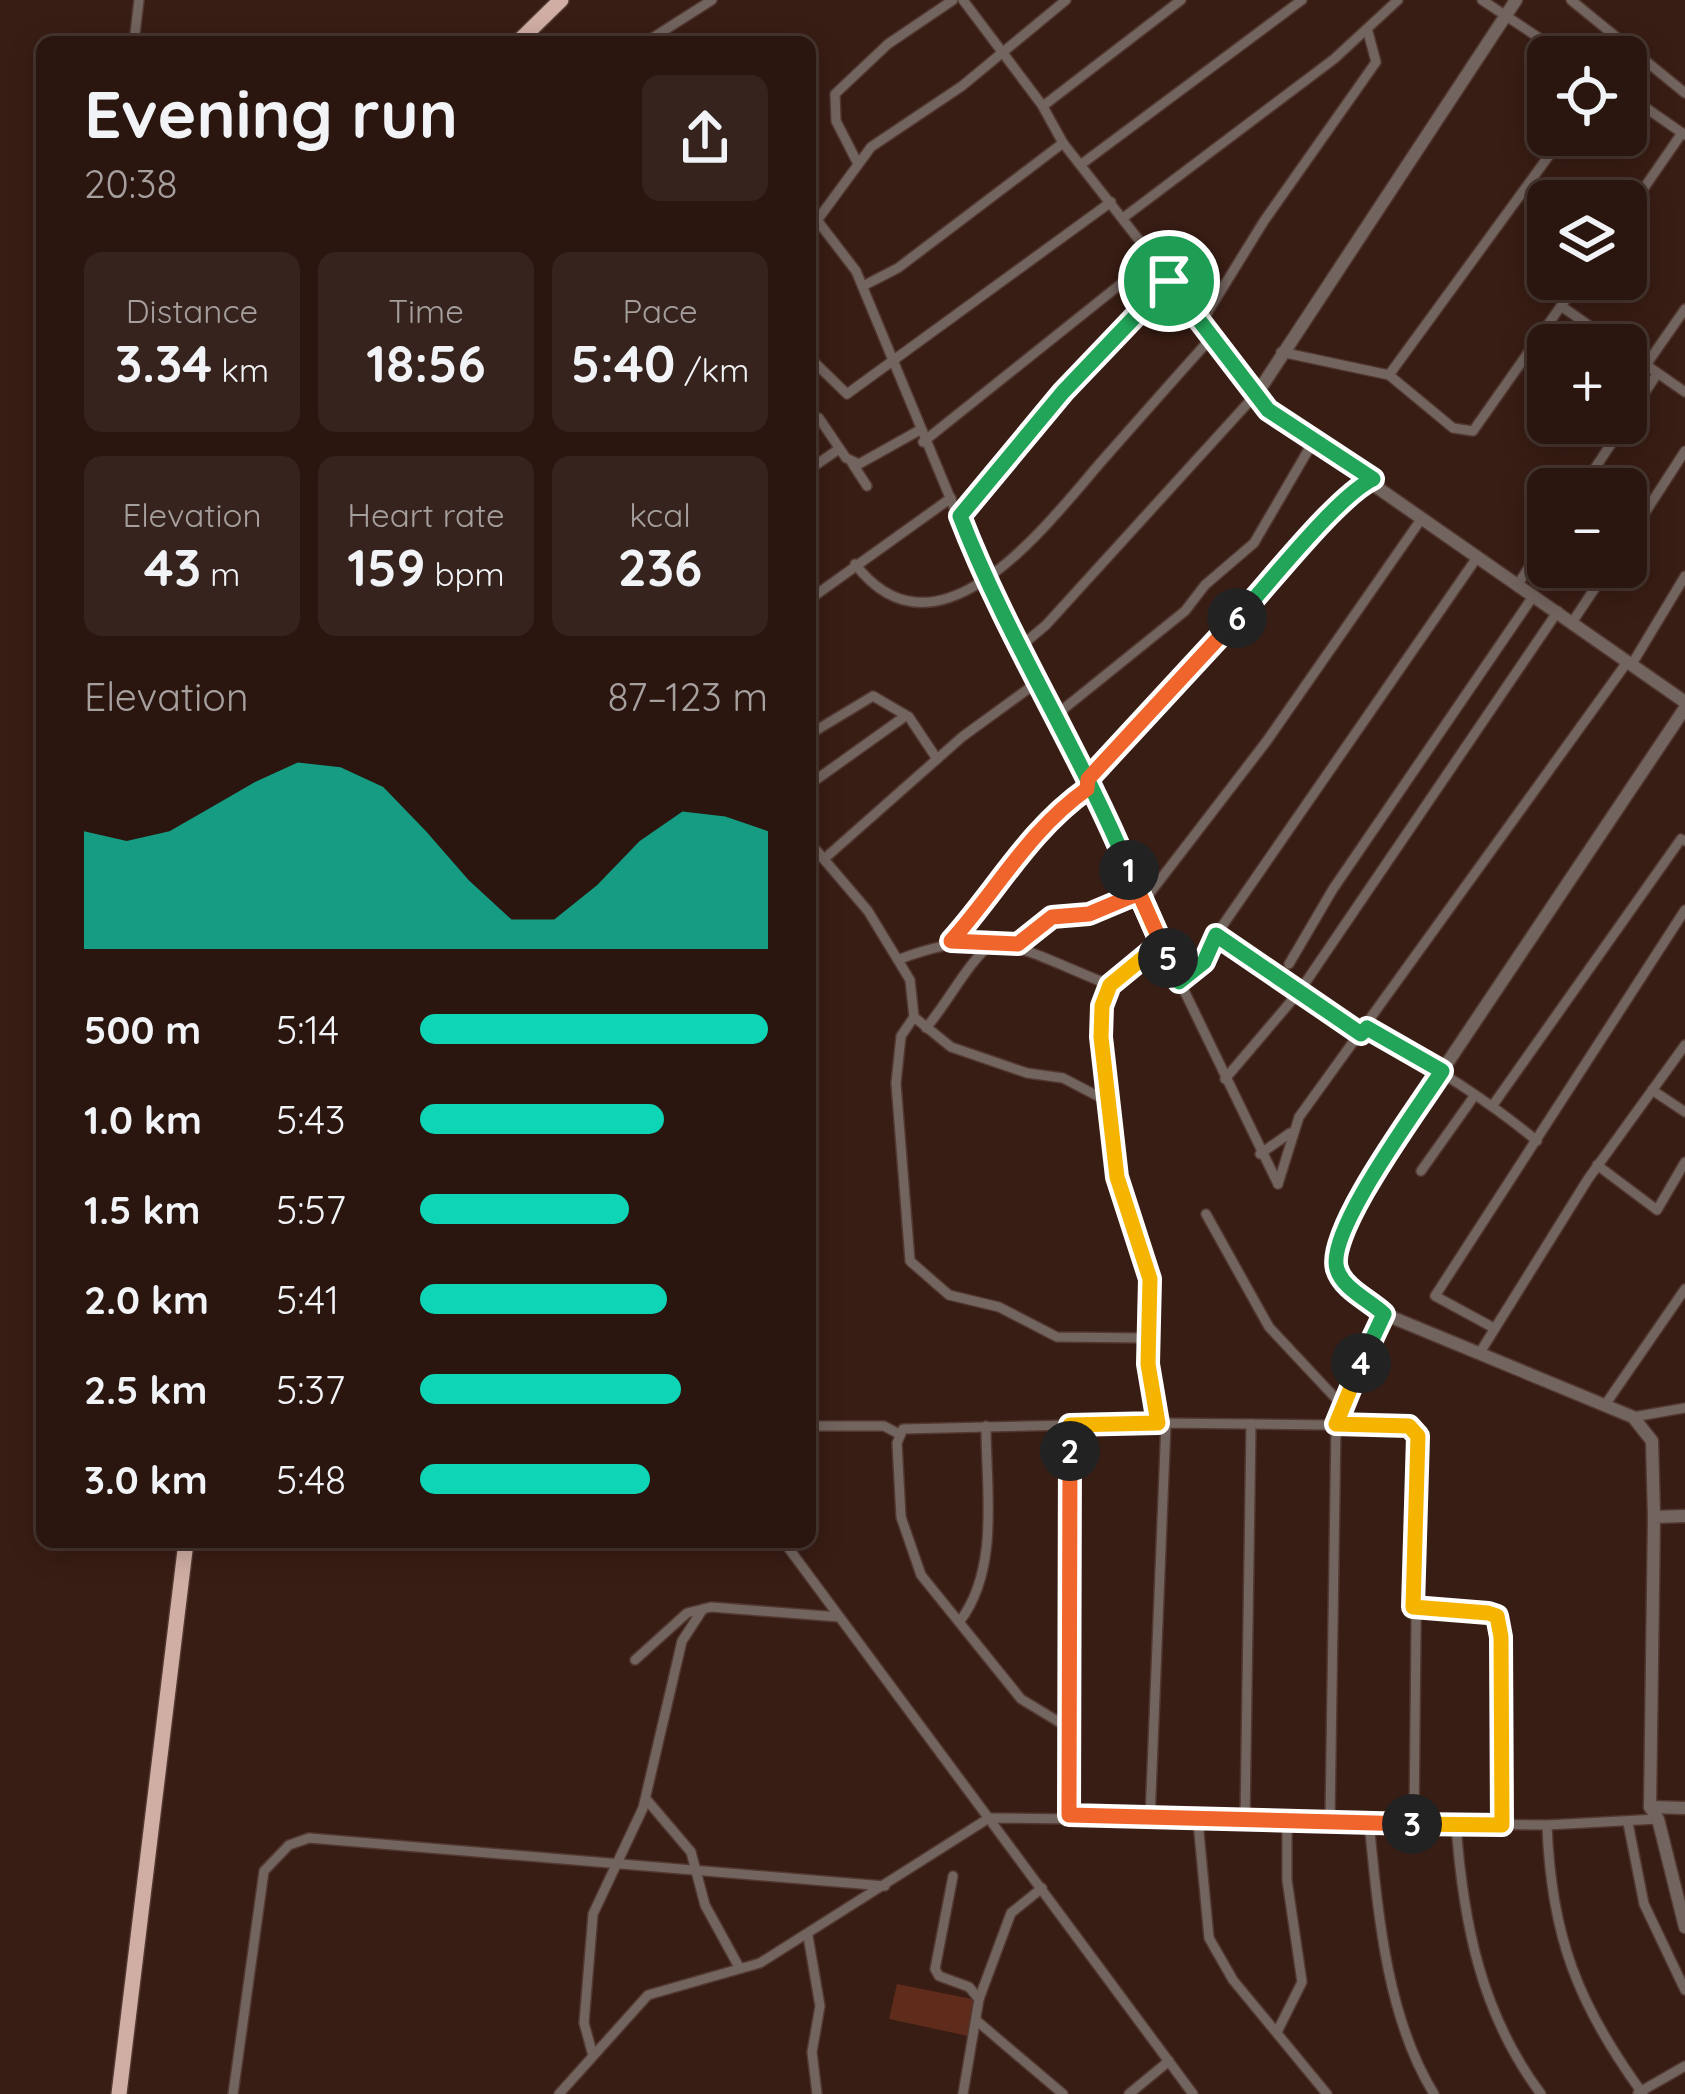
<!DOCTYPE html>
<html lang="en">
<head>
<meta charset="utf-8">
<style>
  :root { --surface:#2a160f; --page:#36231d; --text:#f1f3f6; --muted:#a59f9e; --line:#46352f; --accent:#0dd5b5 }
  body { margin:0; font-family:Quicksand,sans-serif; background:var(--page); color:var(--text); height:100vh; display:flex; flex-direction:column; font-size:45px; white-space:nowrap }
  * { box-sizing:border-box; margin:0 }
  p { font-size:39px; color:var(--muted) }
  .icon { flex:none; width:66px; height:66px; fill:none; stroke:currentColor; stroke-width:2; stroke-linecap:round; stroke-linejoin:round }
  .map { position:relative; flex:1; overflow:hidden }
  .sheet { position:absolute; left:36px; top:36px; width:780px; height:1512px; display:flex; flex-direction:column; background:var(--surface); border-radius:18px; box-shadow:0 6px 30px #0003,0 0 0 3px var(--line) }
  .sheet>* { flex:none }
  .tools { position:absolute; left:1527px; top:36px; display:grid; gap:24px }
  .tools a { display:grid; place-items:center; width:120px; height:120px; border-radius:18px; background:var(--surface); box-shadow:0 6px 30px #0003,0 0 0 3px var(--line); font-size:60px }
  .pin { position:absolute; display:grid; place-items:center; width:102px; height:102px; color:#fff; margin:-51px; border:6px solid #fff; border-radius:50%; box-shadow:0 3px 12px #0007 }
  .km { position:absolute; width:60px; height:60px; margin:-30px; border-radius:50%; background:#222; color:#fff; font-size:33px; line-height:60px; text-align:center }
  .round { display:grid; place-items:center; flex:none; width:126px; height:126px; border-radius:18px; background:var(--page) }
  .overview { display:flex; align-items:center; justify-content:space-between; height:204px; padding:0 48px }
  h1 { font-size:66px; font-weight:700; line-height:90px }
  .stats { display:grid; grid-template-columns:repeat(3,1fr); gap:18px; height:204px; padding:12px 48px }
  .stats div { display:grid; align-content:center; border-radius:18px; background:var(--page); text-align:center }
  .stats b { font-size:51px; font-weight:700 }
  .stats small { font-size:33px; font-weight:400 }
  .stats p { font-size:33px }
  .chart { height:336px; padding:24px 48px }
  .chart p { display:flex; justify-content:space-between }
  .chart svg { width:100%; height:216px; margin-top:12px; fill:var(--accent); opacity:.7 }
  ul { padding:0 48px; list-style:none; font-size:39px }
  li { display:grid; grid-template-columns:192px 144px 1fr; align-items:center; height:90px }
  li i { height:30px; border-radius:15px; background:var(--accent) }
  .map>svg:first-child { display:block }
  .green { fill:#5f2b1a }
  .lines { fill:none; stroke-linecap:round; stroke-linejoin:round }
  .minor-casing { stroke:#523830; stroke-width:12 }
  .tertiary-casing { stroke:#523830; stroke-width:15 }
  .trunk-casing { stroke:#523830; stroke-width:18 }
  .minor { stroke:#72645f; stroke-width:9 }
  .tertiary { stroke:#72645f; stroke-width:12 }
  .trunk { stroke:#d0aea4; stroke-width:15 }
  .split-1-casing { stroke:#fff; stroke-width:24 }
  .split-2-casing { stroke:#fff; stroke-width:24 }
  .split-3-casing { stroke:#fff; stroke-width:24 }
  .split-4-casing { stroke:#fff; stroke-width:24 }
  .split-5-casing { stroke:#fff; stroke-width:24 }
  .split-6-casing { stroke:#fff; stroke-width:24 }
  .split-7-casing { stroke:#fff; stroke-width:24 }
  .split-1 { stroke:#22a559; stroke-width:15 }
  .split-2 { stroke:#f5b400; stroke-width:15 }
  .split-3 { stroke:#f0652b; stroke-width:15 }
  .split-4 { stroke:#f5b400; stroke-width:15 }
  .split-5 { stroke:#22a559; stroke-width:15 }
  .split-6 { stroke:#f0652b; stroke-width:15 }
  .split-7 { stroke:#22a559; stroke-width:15 }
</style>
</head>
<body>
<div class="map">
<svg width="1685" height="2094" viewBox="0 0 1685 2094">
  <rect width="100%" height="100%" fill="#381d14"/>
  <path class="green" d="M897,1984L977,2000L968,2036L889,2019Z"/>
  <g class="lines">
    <g class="minor-casing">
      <g id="minor">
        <path d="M963,0L1042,105L1063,143L1258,392L1046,625L1021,646"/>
        <path d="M1482,0L1568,57"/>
        <path d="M1571,0L1685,93"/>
        <path d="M134,42L139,0"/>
        <path d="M646,42L712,0"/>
        <path d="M1626,94L1685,135"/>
        <path d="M1043,106L1181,0"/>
        <path d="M856,160L836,121L835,94L888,44L953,0"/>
        <path d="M1083,163L1302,0"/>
        <path d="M810,211L856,271L985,582L1088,775L1161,943L1278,1184"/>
        <path d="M1626,214L1682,133"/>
        <path d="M1123,218L1334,59L1398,0"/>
        <path d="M810,230L871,147L962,86L1066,0"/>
        <path d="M863,286L898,268L1063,143"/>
        <path d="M1561,306L1617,345"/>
        <path d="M1201,323L1264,221L1376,62L1368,32"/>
        <path d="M1626,351L1685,392"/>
        <path d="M1281,352L1389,375L1564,135"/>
        <path d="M810,358L847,394L1111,202"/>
        <path d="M1646,365L1685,309"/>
        <path d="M1389,375L1453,428L1473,431L1580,279"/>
        <path d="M819,418L846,458L859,464L918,431"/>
        <path d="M1626,421L1657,374"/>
        <path d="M923,442L1152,259"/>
        <path d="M852,463L867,486"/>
        <path d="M810,469L839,449"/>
        <path d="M1581,489L1625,423"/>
        <path d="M960,516L1063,392L1169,281"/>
        <path d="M1626,542L1685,451"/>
        <path d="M855,564C938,672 1047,524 1101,462C1138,420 1175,378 1212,337"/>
        <path d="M1518,584L1548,538"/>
        <path d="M810,599L951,498"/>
        <path d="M1573,621L1609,567"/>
        <path d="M1632,664L1685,576"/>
        <path d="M1056,715L1185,611L1205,585L1254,543L1313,442"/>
        <path d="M810,734L873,696L909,717L937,759"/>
        <path d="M810,784L904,717"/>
        <path d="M810,843L868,911L910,980L914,1017L901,1036L896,1083L910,1261L949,1295L999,1307L1057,1337L1147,1338C1162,1282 1129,1233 1117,1177C1109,1139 1090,1015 1111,984C1123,966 1144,955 1161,943"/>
        <path d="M824,859L962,737L1039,681"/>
        <path d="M1143,902L1266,742L1422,518"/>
        <path d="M1216,935L1361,1034"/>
        <path d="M951,941C997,889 1028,831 1087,789V780L1310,542L1348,491L1373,479"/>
        <path d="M1018,944C1037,914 1103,911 1139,893"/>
        <path d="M900,959C995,923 1023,951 1110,985"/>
        <path d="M1289,964L1333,889L1534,595"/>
        <path d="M1179,982L1204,962L1216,935L1478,556"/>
        <path d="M914,1017L951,1047L1027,1073L1063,1078L1109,1102"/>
        <path d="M1367,1027C1426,1063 1483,1096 1537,1141"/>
        <path d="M926,1028C949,1001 966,965 991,944"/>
        <path d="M1225,1079L1299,992L1558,611"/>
        <path d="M1652,1090L1685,1112"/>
        <path d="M1493,1105L1681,839L1685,841"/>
        <path d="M1260,1154L1290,1133"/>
        <path d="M1597,1165L1657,1210L1685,1162"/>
        <path d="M1421,1171L1475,1095"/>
        <path d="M1278,1184L1299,1117L1628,661"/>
        <path d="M1206,1214L1269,1327L1342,1405"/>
        <path d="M1492,1327L1435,1296L1685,910"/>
        <path d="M1147,1338L1158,1423"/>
        <path d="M1479,1354L1588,1179L1685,1045"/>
        <path d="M1607,1402L1685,1289"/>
        <path d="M1633,1417L1685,1408"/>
        <path d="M810,1426H884L899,1434"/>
        <path d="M784,1542L1193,2094"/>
        <path d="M1413,1607L1497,1616L1502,1825"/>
        <path d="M960,1621C1000,1568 986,1489 986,1426"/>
        <path d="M635,1660L687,1613L711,1607L839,1617"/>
        <path d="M1069,1728L1021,1699L921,1575L901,1517L897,1443L903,1429L1158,1423L1409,1426L1418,1436L1414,1824"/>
        <path d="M646,1799L691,1852L705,1905L739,1967"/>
        <path d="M1069,1815L1070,1425"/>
        <path d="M1150,1819L1166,1423"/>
        <path d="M1330,1820L1336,1424L1384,1314"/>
        <path d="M1245,1821L1251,1424"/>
        <path d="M1198,1822L1209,1938L1233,1980L1327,2094"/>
        <path d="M1369,1822C1378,1912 1386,2016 1434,2094"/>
        <path d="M1628,1823L1644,1904L1685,1990"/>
        <path d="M1456,1824C1463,1922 1481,2014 1541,2094"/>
        <path d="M1547,1825C1551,1936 1578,2005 1643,2094"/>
        <path d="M953,1876L935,1969L939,1976L969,1987L979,1999L963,2094"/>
        <path d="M808,1936L820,2006L812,2052L817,2094"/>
        <path d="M979,1999L1011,1913L1042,1888"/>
        <path d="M977,2021L1063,2094"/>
        <path d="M1278,2030L1302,1982L1287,1880V1820"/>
        <path d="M592,2052L584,2023L593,1914L643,1808L682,1641L703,1609"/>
        <path d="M1638,2093L1685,2066"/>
        <path d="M233,2094L264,1871L289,1845L309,1838L885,1886"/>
        <path d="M559,2094L648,1995L760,1963L989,1818L1547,1825L1658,1819"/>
        <path d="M1129,2094L1169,2061"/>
      </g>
    </g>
    <g class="tertiary-casing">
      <g id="tertiary">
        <path d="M1516,0L1258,392L1260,402L1279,419L1685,702"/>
        <path d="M1685,1516L1654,1517L1650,1807L1658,1819L1685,1927"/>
        <path d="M1654,1517L1652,1441L1633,1417L1384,1314L1340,1276L1335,1252L1349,1219L1442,1071L1685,708"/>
        <path d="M1650,1807L1685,1808"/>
      </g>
    </g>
    <g class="trunk-casing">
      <g id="trunk">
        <path d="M518,42L561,0"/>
        <path d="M119,2094L186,1542"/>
      </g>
    </g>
    <use href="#minor" class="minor"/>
    <use href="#tertiary" class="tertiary"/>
    <use href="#trunk" class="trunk"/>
  </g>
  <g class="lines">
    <g class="split-1-casing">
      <path id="split-1" d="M1129,870C1079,749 1007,638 960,516L1063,392L1169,281"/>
    </g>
    <g class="split-2-casing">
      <path id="split-2" d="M1070,1451V1425L1158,1423L1148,1364L1150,1279L1117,1177L1101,1037L1102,1006L1110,985L1161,943L1129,870"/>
    </g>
    <g class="split-3-casing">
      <path id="split-3" d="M1070,1451L1069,1815L1412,1824"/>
    </g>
    <g class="split-4-casing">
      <path id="split-4" d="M1361,1363L1336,1424L1409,1426L1418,1436L1413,1607L1488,1613L1497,1616L1501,1637L1502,1825L1412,1824"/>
    </g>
    <g class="split-5-casing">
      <path id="split-5" d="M1168,958L1179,982L1204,962L1216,935L1361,1034L1367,1028L1442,1071C1420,1106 1325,1232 1337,1269C1343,1289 1369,1300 1384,1314L1361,1363"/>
    </g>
    <g class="split-6-casing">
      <path id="split-6" d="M1168,958L1139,893L1089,914L1052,917L1018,944L951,941C997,890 1029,830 1087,789L1088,779L1237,618"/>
    </g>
    <g class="split-7-casing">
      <path id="split-7" d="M1169,281L1268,410L1373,479C1337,496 1269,584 1237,618"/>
    </g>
    <use href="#split-1" class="split-1"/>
    <use href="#split-2" class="split-2"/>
    <use href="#split-3" class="split-3"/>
    <use href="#split-4" class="split-4"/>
    <use href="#split-5" class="split-5"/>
    <use href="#split-6" class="split-6"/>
    <use href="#split-7" class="split-7"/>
  </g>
</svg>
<div class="tools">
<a><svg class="icon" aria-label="locate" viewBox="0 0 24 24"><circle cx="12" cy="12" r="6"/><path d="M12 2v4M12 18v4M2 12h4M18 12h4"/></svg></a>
<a><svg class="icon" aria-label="layers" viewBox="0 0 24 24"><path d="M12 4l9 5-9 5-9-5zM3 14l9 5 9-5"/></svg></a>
<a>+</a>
<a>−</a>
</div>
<div class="pin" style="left:1169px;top:281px;background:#1e9e55"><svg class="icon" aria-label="arrive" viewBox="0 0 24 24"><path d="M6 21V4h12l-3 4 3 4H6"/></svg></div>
<b class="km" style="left:1129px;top:870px">1</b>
<b class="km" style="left:1070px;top:1451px">2</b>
<b class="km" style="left:1412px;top:1824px">3</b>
<b class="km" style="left:1361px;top:1363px">4</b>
<b class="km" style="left:1168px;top:958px">5</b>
<b class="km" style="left:1237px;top:618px">6</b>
<section class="sheet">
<div class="overview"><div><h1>Evening run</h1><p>20:38</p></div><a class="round"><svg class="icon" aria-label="share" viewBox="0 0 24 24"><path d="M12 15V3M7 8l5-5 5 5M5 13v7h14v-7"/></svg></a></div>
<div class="stats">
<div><p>Distance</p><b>3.34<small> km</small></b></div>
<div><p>Time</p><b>18:56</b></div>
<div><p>Pace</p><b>5:40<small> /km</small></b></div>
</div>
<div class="stats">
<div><p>Elevation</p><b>43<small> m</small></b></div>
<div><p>Heart rate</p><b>159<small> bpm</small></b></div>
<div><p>kcal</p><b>236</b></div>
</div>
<div class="chart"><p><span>Elevation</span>87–123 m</p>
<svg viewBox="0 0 160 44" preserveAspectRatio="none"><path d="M0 44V20L10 22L20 20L30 15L40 10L50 6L60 7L70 11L80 20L90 30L100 38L110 38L120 31L130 22L140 16L150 17L160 20V44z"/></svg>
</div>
<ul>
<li><b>500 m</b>5:14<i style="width:100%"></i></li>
<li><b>1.0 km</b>5:43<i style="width:70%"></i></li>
<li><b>1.5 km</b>5:57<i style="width:60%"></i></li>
<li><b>2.0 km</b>5:41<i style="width:71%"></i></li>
<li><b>2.5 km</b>5:37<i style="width:75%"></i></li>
<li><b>3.0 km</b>5:48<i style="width:66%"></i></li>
</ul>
</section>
</div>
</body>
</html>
